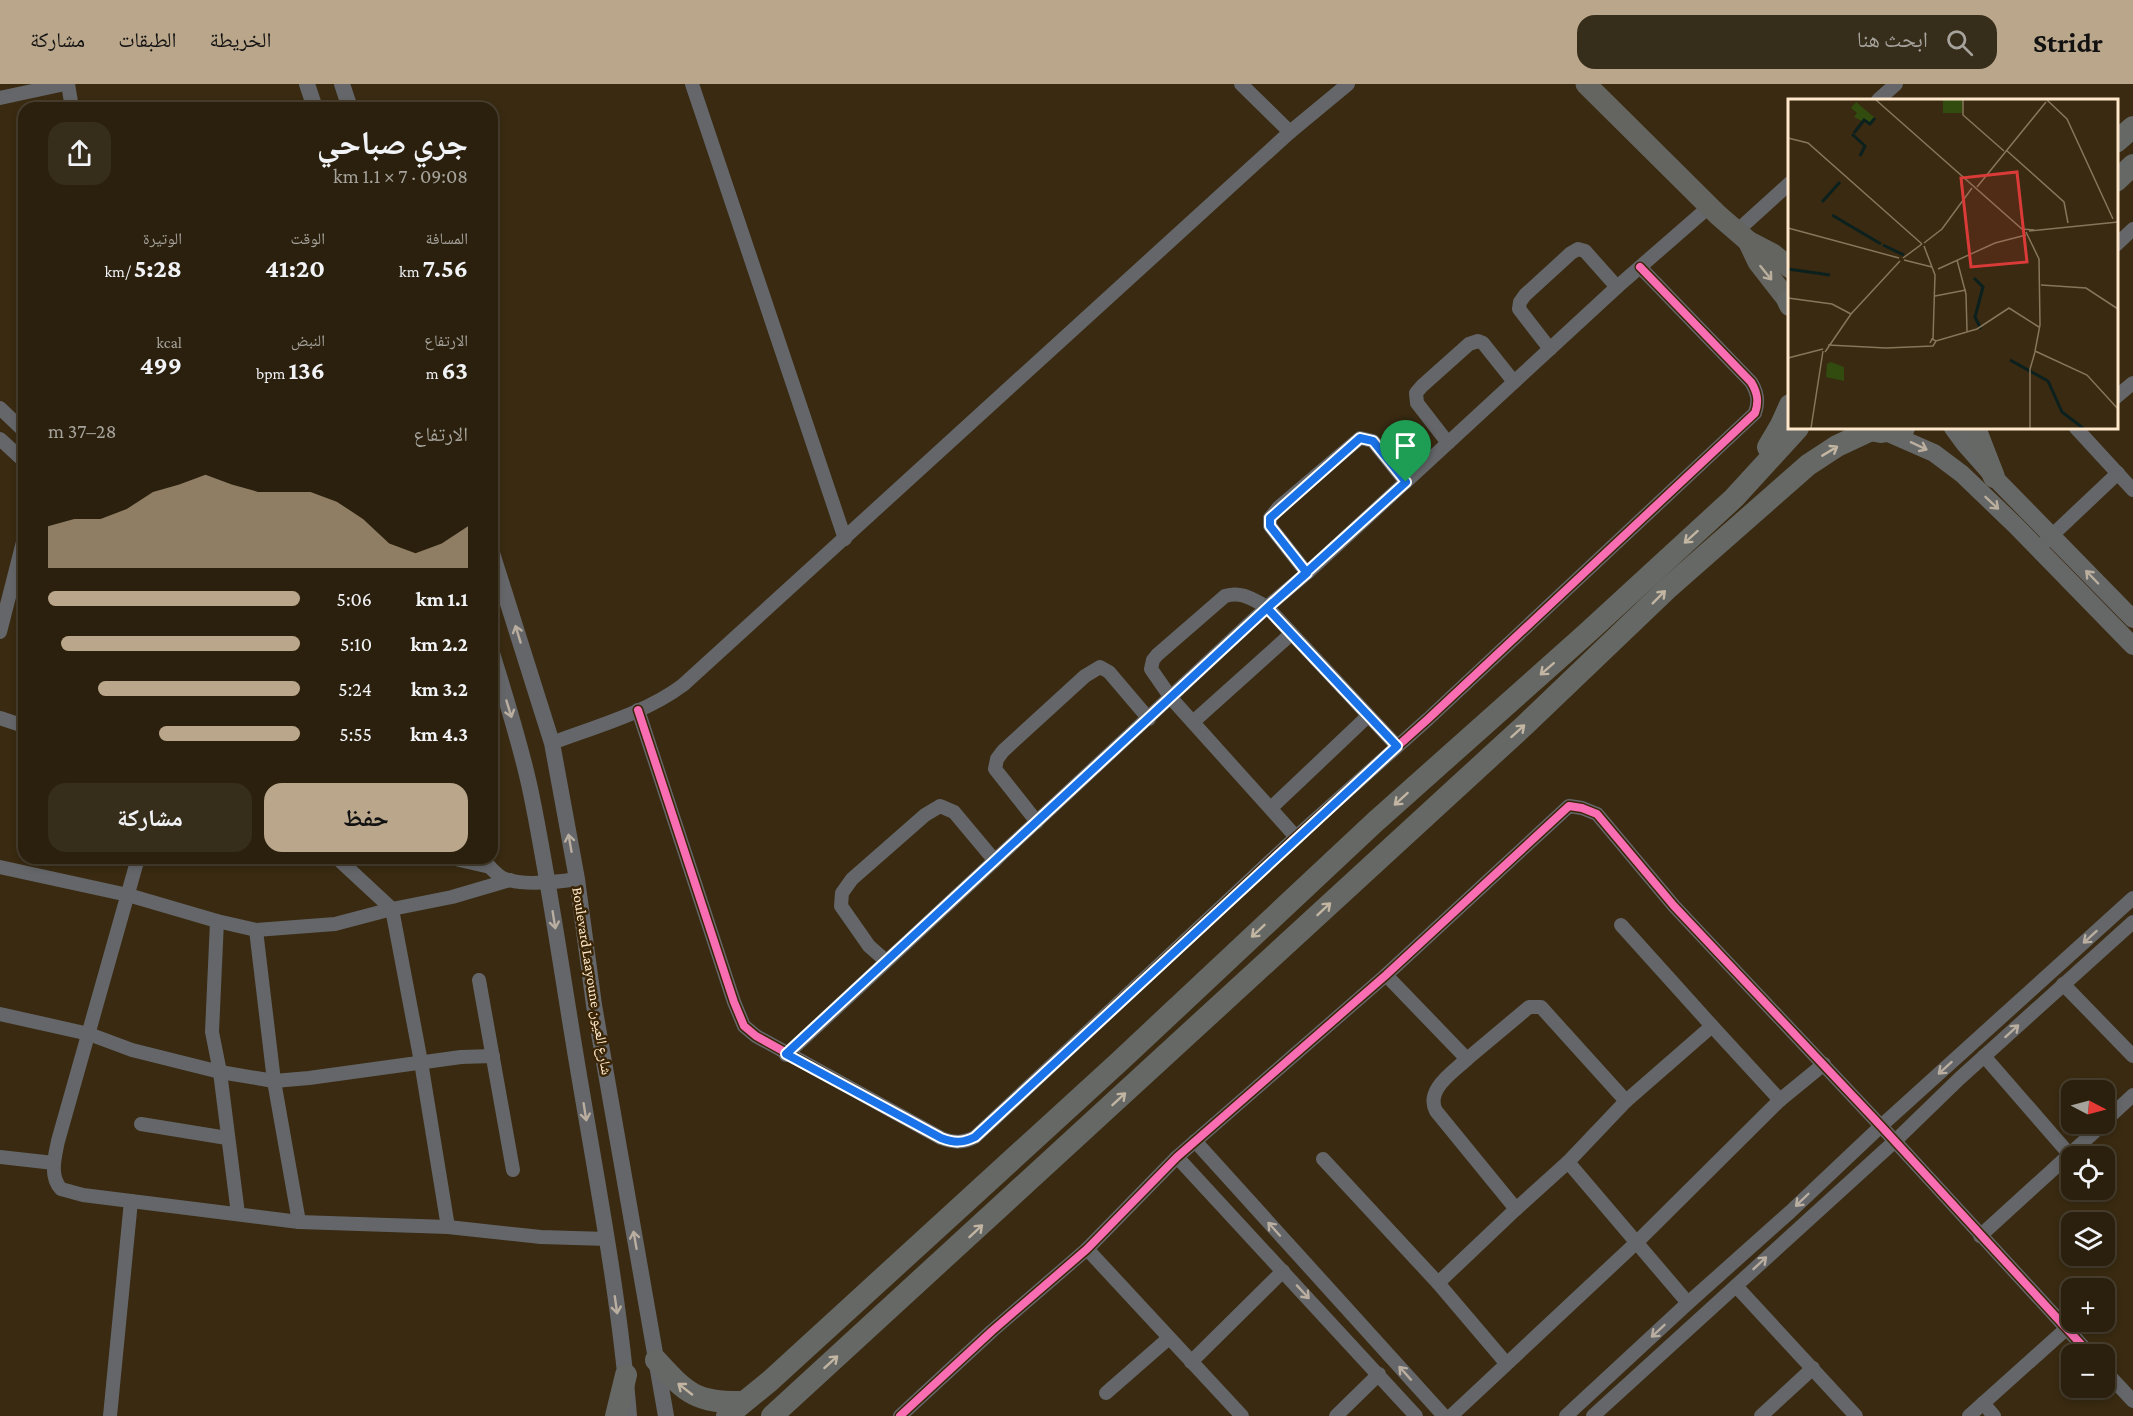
<!DOCTYPE html>
<html lang="ar">
<head>
<meta charset="utf-8">
<style>
  :root { --surface:#2b200d; --page:#372d1b; --text:#f1f3f6; --muted:#a6a39d; --line:#473e2e; --accent:#baa68a }
  body { margin:0; font-family:"Crimson Pro","Noto Naskh Arabic",serif; background:var(--page); color:var(--text); direction:rtl; height:100vh; display:flex; flex-direction:column; font-size:22px; white-space:nowrap }
  * { box-sizing:border-box; margin:0 }
  p { font-size:20px; color:var(--muted) }
  .icon { flex:none; width:33px; height:33px; fill:none; stroke:currentColor; stroke-width:2; stroke-linecap:round; stroke-linejoin:round }
  .map { position:relative; flex:1; overflow:hidden; direction:ltr }
  .drawer { position:absolute; left:18px; top:18px; width:480px; height:762px; display:flex; flex-direction:column; background:var(--surface); border-radius:18px; box-shadow:0 3px 9px #0003,0 0 0 2px var(--line); direction:rtl }
  .drawer>* { flex:none }
  .needle { width:39px; rotate:96deg }
  .fabs { position:absolute; left:2061px; top:996px; display:grid; gap:12px }
  .fabs a { display:grid; place-items:center; width:54px; height:54px; border-radius:12px; background:var(--surface); box-shadow:0 3px 9px #0003,0 0 0 2px var(--line); font-size:30px }
  .pin { position:absolute; display:grid; place-items:center; width:51px; height:51px; color:#fff; margin:-62px -26px; border-radius:50% 50% 50% 0; rotate:-45deg; box-shadow:0 0 6px #0007 }
  .pin .icon { rotate:45deg }
  .round { display:grid; place-items:center; flex:none; width:63px; height:63px; border-radius:18px; background:var(--page) }
  .headline { display:flex; align-items:center; justify-content:space-between; height:102px; padding:0 30px }
  h1 { font-size:33px; font-weight:700; line-height:45px }
  .metrics { display:grid; grid-template-columns:repeat(3,1fr); gap:9px; height:102px; padding:6px 30px }
  .metrics div { display:grid; align-content:center }
  .metrics b { font-size:26px; font-weight:700 }
  .metrics small { font-size:16px; font-weight:400 }
  .metrics p { font-size:16px }
  .chart { height:168px; padding:12px 30px }
  .chart p { display:flex; justify-content:space-between }
  .chart svg { width:100%; height:108px; margin-top:6px; fill:var(--accent); opacity:.7 }
  .cta { display:flex; gap:12px; margin-top:auto; padding:12px 30px }
  .cta a { flex:1; height:69px; border-radius:18px; background:var(--accent); color:#111; font-size:24px; font-weight:700; line-height:69px; text-align:center }
  .cta a+a { background:var(--page); color:var(--text) }
  ul { padding:0 30px; list-style:none; font-size:20px }
  li { display:grid; grid-template-columns:96px 72px 1fr; align-items:center; height:45px }
  li i { height:15px; border-radius:8px; background:var(--accent) }
  header { display:flex; align-items:center; gap:36px; box-sizing:border-box; height:84px; padding:0 30px; background:var(--accent); color:#111 }
  header strong { font-size:28px }
  nav { display:flex; gap:33px; margin-inline-start:auto; font-size:21px }
  .search { width:420px; height:54px; background:var(--page); display:flex; align-items:center; gap:15px; box-sizing:border-box; padding:0 21px; border-radius:18px; color:var(--muted); font-size:22px }
  .map>svg:first-child { display:block }
  .lines { fill:none; stroke-linecap:round; stroke-linejoin:round }
  .minor { stroke:#646669; stroke-width:14 }
  .tertiary { stroke:#646669; stroke-width:16 }
  .secondary { stroke:#666767; stroke-width:18 }
  .primary { stroke:#646561; stroke-width:21 }
  .trunk { stroke:#666865; stroke-width:22 }
  .cycleway-casing { stroke:#3a2506; stroke-width:11 }
  .cycleway { stroke:#f96db3; stroke-width:8 }
  .oneway { stroke:#b9ad9b }
  .oneway2 { stroke:#baae9e }
  .oneway3 { stroke:#c2b5a2 }
  .oneway4 { stroke:#b9ae9f }
  .route-casing { stroke:#fff; stroke-width:12 }
  .route { stroke:#1a73e8; stroke-width:8 }
  .labels { text-anchor:middle; dominant-baseline:central; stroke-width:5; stroke-linejoin:round; paint-order:stroke }
  .street-label { font-size:15px; fill:#ffe8cb; stroke:#3a2506 }
  .inset-river { fill:none; stroke:#0c211e; stroke-width:3 }
  .inset-road { fill:none; stroke:#88765b; stroke-width:1.5 }
  .view { fill:#da3b38; fill-opacity:0.15; stroke:#da3b38; stroke-width:3 }
  .inset-edge { fill:none; stroke:#ffe8cb; stroke-width:3 }
</style>
</head>
<body>
<header>
<strong>Stridr</strong>
<div class="search"><svg class="icon" aria-label="search" viewBox="0 0 24 24"><circle cx="10" cy="10" r="6"/><path d="M15 15l6 6"/></svg>ابحث هنا</div>
<nav><a>الخريطة</a><a>الطبقات</a><a>مشاركة</a></nav>
</header>
<div class="map">
<svg width="2133" height="1332" viewBox="0 0 2133 1332">
  <rect width="100%" height="100%" fill="#392a11"/>
  <g class="lines">
    <g class="minor">
      <path d="M68,0L72,24"/>
      <path d="M692,0L845,455"/>
      <path d="M1241,0L1290,48"/>
      <path d="M0,14L65,0"/>
      <path d="M1878,16L1896,0"/>
      <path d="M1737,147L1790,99"/>
      <path d="M2116,161L2133,145"/>
      <path d="M1550,265L1519,225L1520,218L1525,211L1571,169L1578,165L1585,167L1617,203"/>
      <path d="M2116,313L2133,299"/>
      <path d="M0,324L24,347"/>
      <path d="M2076,344L2133,406"/>
      <path d="M0,355L24,377"/>
      <path d="M1448,359L1417,319L1416,309L1422,302L1469,260L1478,257L1483,259L1514,298"/>
      <path d="M2045,458L2118,389"/>
      <path d="M1307,489L1270,442V434L1279,423L1360,354L1373,357L1406,398"/>
      <path d="M0,548L24,454"/>
      <path d="M638,626L734,918L744,942L756,952L941,1054C954,1059 963,1059 975,1053L1296,753L1428,635L1755,329C1759,318 1758,309 1751,298L1640,183"/>
      <path d="M0,634L24,642"/>
      <path d="M1193,638L1291,550"/>
      <path d="M552,659C594,643 646,629 683,601L1290,48L1348,0"/>
      <path d="M1271,724L1368,632"/>
      <path d="M1037,738L995,685L997,675L1003,667L1085,592L1100,583L1109,588L1149,635"/>
      <path d="M1296,753L1171,614L1151,585L1153,576L1157,571L1225,512C1242,507 1252,515 1267,523L1397,662"/>
      <path d="M138,774L58,1057C55,1072 49,1092 61,1105L83,1111L299,1138L448,1143L541,1153L607,1155"/>
      <path d="M337,774L392,825L421,978L448,1143"/>
      <path d="M451,774L490,783"/>
      <path d="M480,774C486,779 496,790 501,793C519,803 557,798 577,795"/>
      <path d="M0,783L128,811L217,837L256,846L335,840L392,825L452,813L510,796"/>
      <path d="M217,837L212,948L220,988L238,1130"/>
      <path d="M1621,841L1712,942"/>
      <path d="M256,846L274,997L299,1138"/>
      <path d="M886,877L869,862L841,822L842,809L852,795L925,731L940,722L954,728L995,777"/>
      <path d="M1386,891L1467,975C1453,988 1425,1006 1436,1027L1516,1125L1568,1078L1688,1219"/>
      <path d="M479,896L513,1086"/>
      <path d="M2063,900L2133,972"/>
      <path d="M0,930L89,950L132,966L220,988L274,997L309,994L461,973L493,972"/>
      <path d="M786,971L1267,523L1307,489L1617,203L1710,122"/>
      <path d="M1984,972L2070,1071"/>
      <path d="M1467,975L1529,923H1541L1626,1017L1568,1078"/>
      <path d="M1626,1017L1712,942L1780,1016"/>
      <path d="M2104,1038L2133,1011"/>
      <path d="M141,1040L227,1054"/>
      <path d="M1195,1057L1444,1332"/>
      <path d="M0,1073L54,1079"/>
      <path d="M1177,1073L1416,1332"/>
      <path d="M1323,1075L1438,1199"/>
      <path d="M1980,1152L2103,1040"/>
      <path d="M1087,1165L1242,1332"/>
      <path d="M1736,1202L1856,1332"/>
      <path d="M1191,1278L1283,1187"/>
      <path d="M1506,1279L1438,1199L1516,1125"/>
      <path d="M2104,1286L2133,1317"/>
      <path d="M1106,1309L1169,1254"/>
      <path d="M1983,1319L1994,1332"/>
      <path d="M110,1332L131,1117"/>
      <path d="M900,1332L992,1247L1087,1165L1177,1073L1386,891L1569,722L1582,724L1597,730L1674,822L1881,1042L2090,1270"/>
      <path d="M1336,1332L1379,1290"/>
      <path d="M1451,1332L1638,1157L1780,1016L1824,980"/>
      <path d="M1566,1332L1688,1219L1790,1128L1881,1042L2133,814"/>
      <path d="M1593,1332L1895,1057L1960,994L2133,838"/>
      <path d="M1761,1332L1813,1284"/>
      <path d="M1969,1332L2066,1245"/>
    </g>
    <g class="tertiary">
      <path d="M307,0L315,24"/>
      <path d="M342,0L350,24"/>
      <path d="M492,469L552,659L577,795L594,921L666,1332"/>
      <path d="M492,569C506,615 521,661 531,709C550,802 563,897 579,991C598,1104 620,1217 629,1332"/>
    </g>
    <g class="secondary">
      <path d="M1953,344L1964,359L1994,393L2133,535"/>
      <path d="M1886,348L1934,369L1962,390L2015,441L2133,562"/>
    </g>
    <g class="primary">
      <path d="M1586,0L1718,131L1748,157L1773,170L1790,184"/>
      <path d="M1748,157L1758,178L1790,219"/>
    </g>
    <g class="trunk">
      <path d="M2116,58L2133,43"/>
      <path d="M2116,97L2133,81"/>
      <path d="M1788,217L1790,221"/>
      <path d="M1859,344L1881,348L1904,344"/>
      <path d="M1975,344L1994,393"/>
      <path d="M1768,363L1781,341L1790,321"/>
      <path d="M656,1276C687,1310 696,1319 744,1318"/>
      <path d="M616,1332L626,1291"/>
      <path d="M727,1332L770,1297L1120,977L1375,738L1586,550L1734,414L1798,344"/>
      <path d="M772,1332L1526,640L1667,505L1808,381L1837,362L1869,347"/>
    </g>
    <g class="cycleway-casing">
      <g id="cycleway">
        <path d="M638,626L734,918L744,942L756,952L941,1054C954,1059 963,1059 975,1053L1296,753L1428,635L1755,329C1759,318 1758,309 1751,298L1640,183"/>
        <path d="M900,1332L992,1247L1087,1165L1177,1073L1386,891L1569,722L1582,724L1597,730L1674,822L1881,1042L2090,1270"/>
      </g>
    </g>
    <use href="#cycleway" class="cycleway"/>
  </g>
  <defs><path id="oneway-shaft" d="M-6 0H5M1.5-3L5.5 0L1.5 3" fill="none" stroke-width="1.6" stroke-linecap="round" stroke-linejoin="round" transform="scale(1.5)"/></defs>
  <use class="oneway" href="#oneway-shaft" transform="translate(1766 189) rotate(51)"/>
  <g class="oneway2">
    <use href="#oneway-shaft" transform="translate(1919 362) rotate(25)"/>
    <use href="#oneway-shaft" transform="translate(1992 419) rotate(43)"/>
    <use href="#oneway-shaft" transform="translate(2092 493) rotate(-134)"/>
  </g>
  <g class="oneway3">
    <use href="#oneway-shaft" transform="translate(1830 367) rotate(-31)"/>
    <use href="#oneway-shaft" transform="translate(1691 453) rotate(138)"/>
    <use href="#oneway-shaft" transform="translate(1659 513) rotate(-45)"/>
    <use href="#oneway-shaft" transform="translate(1547 585) rotate(139)"/>
    <use href="#oneway-shaft" transform="translate(1518 647) rotate(-42)"/>
    <use href="#oneway-shaft" transform="translate(1401 715) rotate(138)"/>
    <use href="#oneway-shaft" transform="translate(1324 825) rotate(-43)"/>
    <use href="#oneway-shaft" transform="translate(1258 847) rotate(137)"/>
    <use href="#oneway-shaft" transform="translate(1119 1015) rotate(-43)"/>
    <use href="#oneway-shaft" transform="translate(976 1147) rotate(-43)"/>
    <use href="#oneway-shaft" transform="translate(831 1278) rotate(-42)"/>
    <use href="#oneway-shaft" transform="translate(685 1305) rotate(-142)"/>
  </g>
  <g class="oneway4">
    <use href="#oneway-shaft" transform="translate(518 550) rotate(-107)"/>
    <use href="#oneway-shaft" transform="translate(509 625) rotate(73)"/>
    <use href="#oneway-shaft" transform="translate(570 759) rotate(-100)"/>
    <use href="#oneway-shaft" transform="translate(554 836) rotate(81)"/>
    <use href="#oneway-shaft" transform="translate(2090 853) rotate(138)"/>
    <use href="#oneway-shaft" transform="translate(2012 947) rotate(-42)"/>
    <use href="#oneway-shaft" transform="translate(1945 984) rotate(138)"/>
    <use href="#oneway-shaft" transform="translate(585 1028) rotate(81)"/>
    <use href="#oneway-shaft" transform="translate(1802 1116) rotate(136)"/>
    <use href="#oneway-shaft" transform="translate(1274 1145) rotate(-132)"/>
    <use href="#oneway-shaft" transform="translate(635 1156) rotate(-100)"/>
    <use href="#oneway-shaft" transform="translate(1760 1179) rotate(-43)"/>
    <use href="#oneway-shaft" transform="translate(1303 1208) rotate(47)"/>
    <use href="#oneway-shaft" transform="translate(616 1221) rotate(82)"/>
    <use href="#oneway-shaft" transform="translate(1658 1247) rotate(137)"/>
    <use href="#oneway-shaft" transform="translate(1405 1289) rotate(-132)"/>
  </g>
  <g class="lines">
    <g class="route-casing">
      <path id="route" d="M1406,398L1267,524L786,970L941,1054C954,1059 963,1059 975,1053L1397,662L1267,524L1307,489L1270,442V434L1360,354L1373,357L1406,398"/>
    </g>
    <use href="#route" class="route"/>
  </g>
  <g class="labels">
    <g class="street-label">
      <text transform="translate(592 897) rotate(81)">Boulevard Laayoune شارع العيون</text>
    </g>
  </g>
  <g transform="translate(1788 15)">
    <rect width="330" height="330" fill="#392a11"/>
    <path d="M155,1H175L174,14H155ZM68,3L87,19L82,26L66,18L69,14L63,9ZM43,263L56,268V282L38,278L39,265Z" fill="#314c0e"/>
    <path class="inset-river" d="M66,34L76,21L82,25L87,19M64,35L77,47L72,57M34,103L52,83M44,116L93,145M95,146L116,156M0,170L42,176M186,179L195,188L187,218L193,230M222,261L260,282L274,313L295,329"/>
    <path class="inset-road" d="M88,1L234,130L246,131M175,1V16L216,52M259,1L279,20L325,120M0,39L20,44L134,145M218,51L276,103L280,124M189,88L258,3M0,129L111,159M241,132L330,123M238,133L251,160L252,226L247,252L299,276L330,310M136,144L154,130L184,89M136,147L147,176L145,240M115,159L134,145M116,161L144,168M169,161L178,195L179,232M150,170L207,144L238,136M253,186L298,189L330,210M147,197L178,191M0,199L44,205L63,215M142,244L144,240L148,242L189,230L221,209L251,228M40,246L98,249L145,247L148,242M37,253L63,215L112,162M0,259L35,250M23,329L35,252M242,329V270L247,253"/>
    <path class="view" d="M229,73L239,163L183,168L173,79Z"/>
    <rect width="330" height="330" class="inset-edge"/>
  </g>
</svg>
<div class="fabs">
<a><svg class="needle" viewBox="-14 -14 28 28"><path d="M0-13l5 13h-10z" fill="#e53935"/><path d="M0 13l5-13h-10z" fill="#a6a39d"/></svg></a>
<a><svg class="icon" aria-label="locate" viewBox="0 0 24 24"><circle cx="12" cy="12" r="6"/><path d="M12 2v4M12 18v4M2 12h4M18 12h4"/></svg></a>
<a><svg class="icon" aria-label="layers" viewBox="0 0 24 24"><path d="M12 4l9 5-9 5-9-5zM3 14l9 5 9-5"/></svg></a>
<a>+</a>
<a>−</a>
</div>
<div class="pin" style="left:1406px;top:398px;background:#1e9e55"><svg class="icon" aria-label="arrive" viewBox="0 0 24 24"><path d="M6 21V4h12l-3 4 3 4H6"/></svg></div>
<section class="drawer">
<div class="headline"><div><h1>جري صباحي</h1><p>09:08 · 7 × 1.1 km</p></div><a class="round"><svg class="icon" aria-label="share" viewBox="0 0 24 24"><path d="M12 15V3M7 8l5-5 5 5M5 13v7h14v-7"/></svg></a></div>
<div class="metrics">
<div><p>المسافة</p><b>7.56<small> km</small></b></div>
<div><p>الوقت</p><b>41:20</b></div>
<div><p>الوتيرة</p><b>5:28<small> /km</small></b></div>
</div>
<div class="metrics">
<div><p>الارتفاع</p><b>63<small> m</small></b></div>
<div><p>النبض</p><b>136<small> bpm</small></b></div>
<div><p>kcal</p><b>499</b></div>
</div>
<div class="chart"><p><span>الارتفاع</span>28–37 m</p>
<svg viewBox="0 0 160 44" preserveAspectRatio="none"><path d="M0 44V27L10 24L20 24L30 20L40 13L50 10L60 6L70 10L80 13L90 13L100 13L110 17L120 24L130 34L140 38L150 34L160 27V44z"/></svg>
</div>
<ul>
<li><b>1.1 km</b>5:06<i style="width:100%"></i></li>
<li><b>2.2 km</b>5:10<i style="width:95%"></i></li>
<li><b>3.2 km</b>5:24<i style="width:80%"></i></li>
<li><b>4.3 km</b>5:55<i style="width:56%"></i></li>
</ul>
<div class="cta"><a>حفظ</a><a>مشاركة</a></div>
</section>
</div>
</body>
</html>
